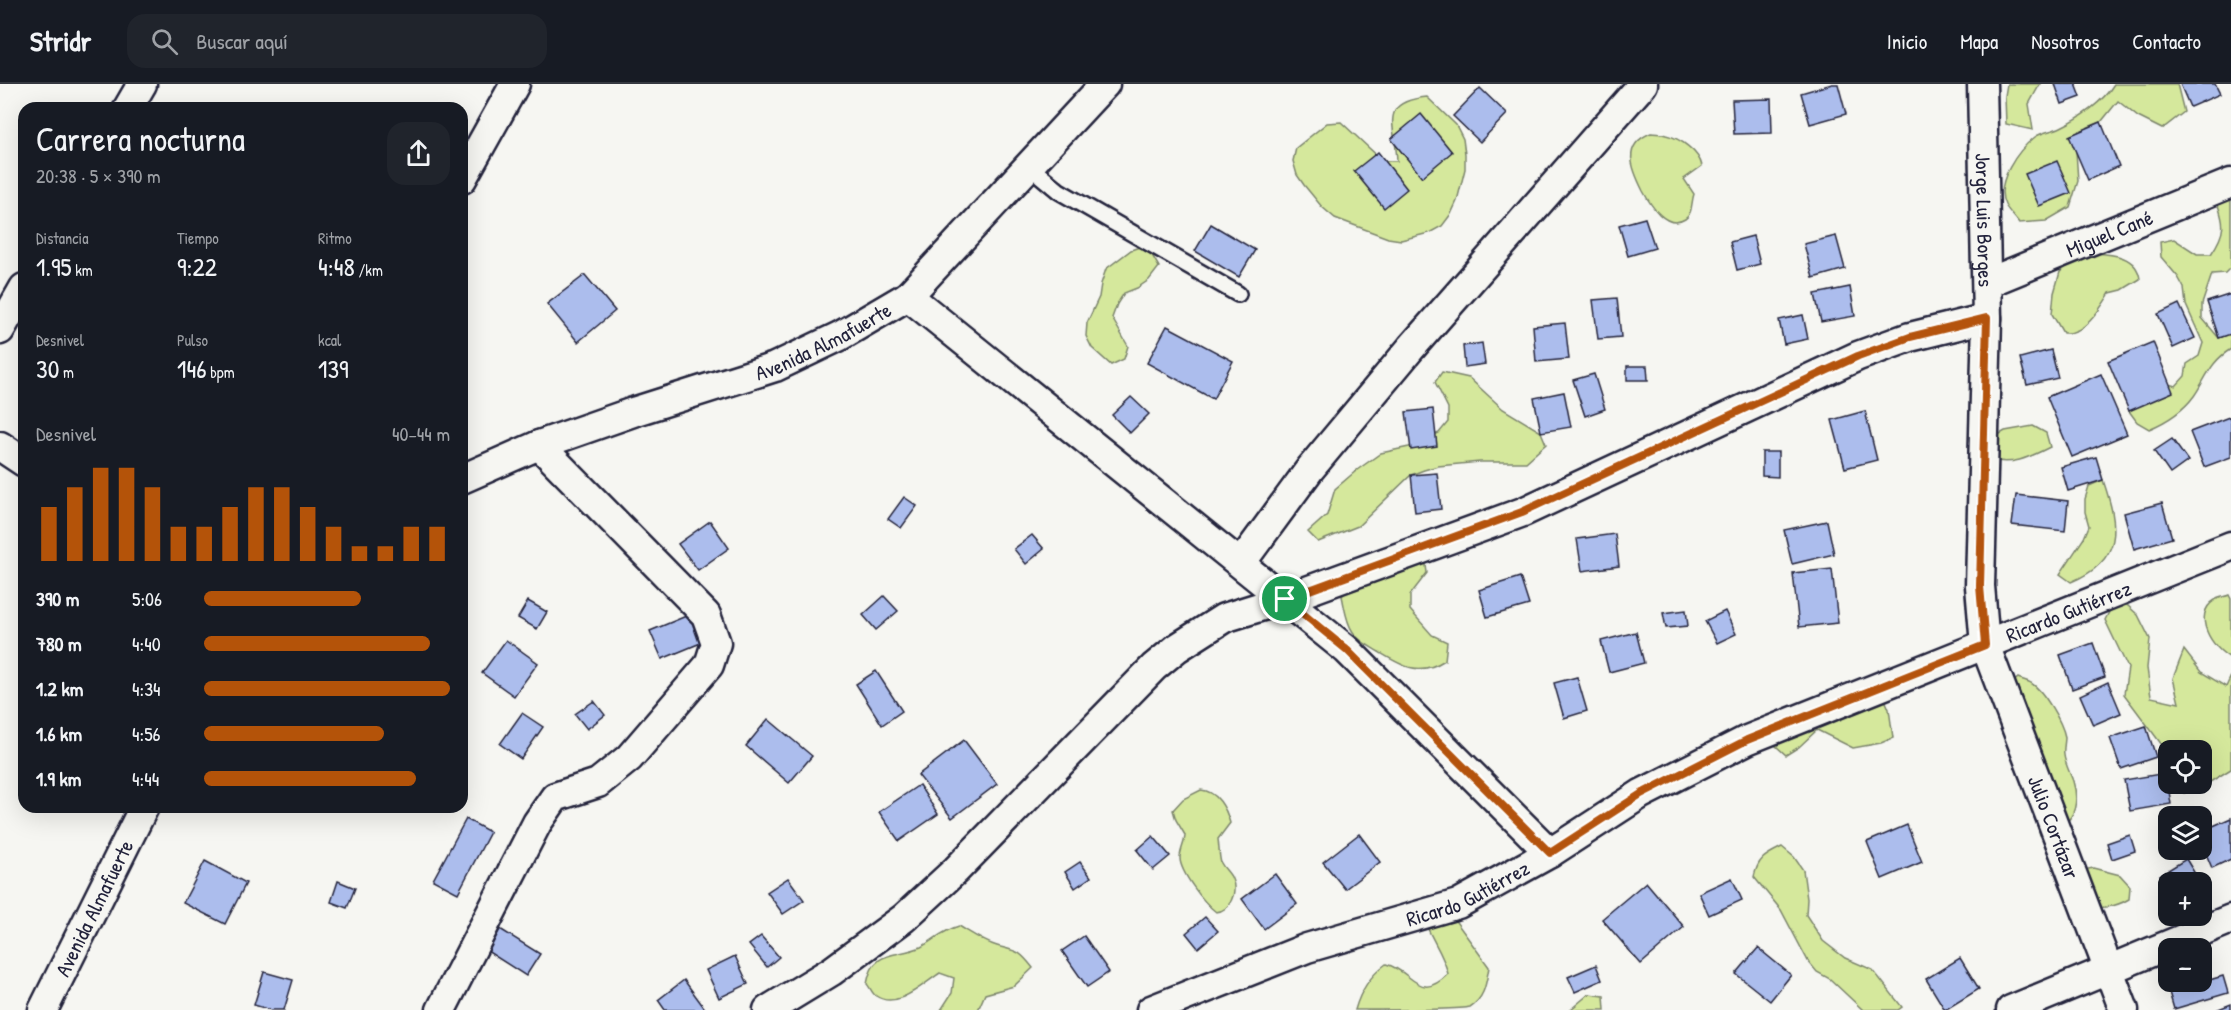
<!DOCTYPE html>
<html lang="es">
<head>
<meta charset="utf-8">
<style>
  :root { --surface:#171b24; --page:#20242c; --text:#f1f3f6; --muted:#9ea1a6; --line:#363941; --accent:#b45309 }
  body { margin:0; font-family:"Patrick Hand",sans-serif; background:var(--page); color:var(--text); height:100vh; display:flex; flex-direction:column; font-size:22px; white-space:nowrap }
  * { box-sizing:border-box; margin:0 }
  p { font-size:20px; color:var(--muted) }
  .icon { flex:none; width:33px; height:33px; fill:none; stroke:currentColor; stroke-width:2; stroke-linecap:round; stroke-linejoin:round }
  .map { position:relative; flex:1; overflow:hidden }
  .drawer { position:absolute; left:18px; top:18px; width:450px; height:711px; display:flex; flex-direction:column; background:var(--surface); border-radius:18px; box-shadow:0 6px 24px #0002 }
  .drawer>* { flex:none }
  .tools { position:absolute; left:2158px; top:656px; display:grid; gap:12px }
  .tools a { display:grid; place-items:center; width:54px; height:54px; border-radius:12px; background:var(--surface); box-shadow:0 6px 24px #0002; font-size:30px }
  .pin { position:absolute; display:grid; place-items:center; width:51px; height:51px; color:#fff; margin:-26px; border:3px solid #fff; border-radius:50%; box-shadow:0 2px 6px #0007 }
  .round { display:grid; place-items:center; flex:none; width:63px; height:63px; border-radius:18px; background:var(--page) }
  .head { display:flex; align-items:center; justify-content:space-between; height:102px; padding:0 18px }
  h1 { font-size:33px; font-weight:600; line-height:45px }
  .figures { display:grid; grid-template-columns:repeat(3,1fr); gap:9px; height:102px; padding:6px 18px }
  .figures div { display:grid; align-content:center }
  .figures b { font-size:26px; font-weight:600 }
  .figures small { font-size:16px; font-weight:400 }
  .figures p { font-size:16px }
  .chart { height:168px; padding:12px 18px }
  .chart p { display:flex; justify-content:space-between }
  .chart svg { width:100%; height:108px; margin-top:6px; stroke:var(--accent); stroke-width:6 }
  ul { padding:0 18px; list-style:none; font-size:20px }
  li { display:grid; grid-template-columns:96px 72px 1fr; align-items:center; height:45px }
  li i { height:15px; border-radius:8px; background:var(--accent) }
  header { display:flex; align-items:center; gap:36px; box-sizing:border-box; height:84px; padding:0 30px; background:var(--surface); border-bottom:2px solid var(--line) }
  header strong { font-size:28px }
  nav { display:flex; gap:33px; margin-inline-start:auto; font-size:21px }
  .search { width:420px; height:54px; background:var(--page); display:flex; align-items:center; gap:15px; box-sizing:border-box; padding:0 21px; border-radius:18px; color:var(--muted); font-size:22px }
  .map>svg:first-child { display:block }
  .green { fill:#d5e89c; stroke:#7c856c; stroke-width:1.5 }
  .building { fill:#acbded; stroke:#22223b; stroke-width:1.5 }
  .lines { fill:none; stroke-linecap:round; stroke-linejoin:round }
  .service-casing { stroke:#22223b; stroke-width:20 }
  .minor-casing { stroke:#22223b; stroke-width:33 }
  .service { stroke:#f6f6f2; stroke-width:15 }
  .minor { stroke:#f6f6f2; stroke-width:28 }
  .route-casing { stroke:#fff; stroke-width:12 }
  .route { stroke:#b45309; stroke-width:8 }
  .labels { text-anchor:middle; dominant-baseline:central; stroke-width:5; stroke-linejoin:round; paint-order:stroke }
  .street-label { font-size:21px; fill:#22223b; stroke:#f6f6f2 }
</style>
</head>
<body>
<header>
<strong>Stridr</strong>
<div class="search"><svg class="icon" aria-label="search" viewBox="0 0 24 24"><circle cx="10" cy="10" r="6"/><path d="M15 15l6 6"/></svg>Buscar aquí</div>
<nav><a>Inicio</a><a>Mapa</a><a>Nosotros</a><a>Contacto</a></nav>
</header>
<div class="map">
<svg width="2231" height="926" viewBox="0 0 2231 926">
  <rect width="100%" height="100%" fill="#f6f6f2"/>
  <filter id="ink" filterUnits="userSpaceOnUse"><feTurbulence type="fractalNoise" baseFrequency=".0167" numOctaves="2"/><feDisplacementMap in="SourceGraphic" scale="12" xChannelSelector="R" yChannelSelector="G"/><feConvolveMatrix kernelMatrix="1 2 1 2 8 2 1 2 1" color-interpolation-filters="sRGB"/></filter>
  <g filter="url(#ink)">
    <g class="green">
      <path d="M2007,0H2040L2029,20L2033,46L2006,40L2005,12Z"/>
      <path d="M2114,0H2177L2184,28L2162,45L2138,33L2118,17L2101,38L2088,43L2076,67L2078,97L2070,123L2046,137L2019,139C2015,133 2008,127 2005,121C1994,99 2018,66 2035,53C2042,48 2053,47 2061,43C2080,34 2103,18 2114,0Z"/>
      <path d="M1427,13L1456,41L1463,55L1465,70V85L1457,117L1451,130L1442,142L1429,149L1401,156L1388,154L1335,134L1322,123L1304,101L1297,91L1293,77L1296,64L1327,39L1341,38L1383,77H1397C1396,42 1377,18 1427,13Z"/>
      <path d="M1651,49C1656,50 1661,49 1666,51C1680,54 1699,68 1702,82L1684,95L1694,110C1691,118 1693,130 1685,135C1666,147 1650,120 1643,107C1632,85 1621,61 1651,49Z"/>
      <path d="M2231,94V183L2225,189L2212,190L2202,220V234L2219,254L2231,249V265C2210,278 2207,293 2194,312C2183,327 2166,338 2149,345L2137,338L2129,327L2160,298L2176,302L2185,292L2187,280L2199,272L2203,259L2186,221L2184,204L2178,193L2161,173L2160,158L2174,155L2197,170H2211C2231,141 2221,135 2213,105Z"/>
      <path d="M1142,162L1152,171L1159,183L1149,196L1137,204L1124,209L1117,220L1112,234L1128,262L1124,275L1111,281L1092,264L1086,252L1087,239L1099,213L1101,200L1106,185L1131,166Z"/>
      <path d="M2094,169C2113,170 2137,172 2140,195L2122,206L2110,209C2100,225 2085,251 2063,249L2052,230L2054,209L2060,188L2081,172Z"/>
      <path d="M1442,288L1469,294L1503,325L1541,348L1546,360L1526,378H1480L1438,382L1424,386L1411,391L1358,442L1318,458L1308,448L1327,431L1335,405L1357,386L1381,369L1409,363L1439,349L1448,338V324L1435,298Z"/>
      <path d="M2033,342L2046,349L2050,363C2030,373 2011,383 1989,375L1993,354L2005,347Z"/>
      <path d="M2103,396C2119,443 2124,476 2071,498L2060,490L2084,454L2089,442L2085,428V415L2089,402Z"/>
      <path d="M1425,473L1427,489L1410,511V526L1432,551L1447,558L1445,576C1419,593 1402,582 1379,568C1369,562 1360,558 1353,548C1346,538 1345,525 1342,512L1351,501Z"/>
      <path d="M2229,511L2231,515V574C2212,565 2191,531 2215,516C2219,513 2225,513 2229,511Z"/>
      <path d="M2117,512L2138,531L2150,555L2147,584L2151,613L2179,619L2173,594L2184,566L2201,588L2226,603L2231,592V685L2210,698L2184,709L2175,699H2202V666H2169V692L2166,689L2165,665L2124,610L2128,584L2105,536Z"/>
      <path d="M2018,594C2022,596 2028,597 2031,599C2044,607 2062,638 2065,653C2065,659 2063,665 2064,671C2065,680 2070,689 2073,697C2082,726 2069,746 2040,751L2033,725L2009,602Z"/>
      <path d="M1884,613L1889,625L1893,654L1881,659L1853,664L1817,646L1799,663L1786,671L1776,662L1771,649Z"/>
      <path d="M1201,706C1217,707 1226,724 1230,739L1218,755C1219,762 1219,772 1221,779C1224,785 1230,789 1232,795C1238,808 1230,827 1216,828C1204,819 1180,788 1180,774C1180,766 1185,759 1185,751L1176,736L1173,726L1183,715Z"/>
      <path d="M1782,763L1794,773L1803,786L1807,815L1806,831L1823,857L1845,874L1873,886L1902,923L1898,926H1863L1830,895L1817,888L1808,877L1781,826L1754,793C1758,774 1766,771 1782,763Z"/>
      <path d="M2093,784L2120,791L2130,802L2129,815C2114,824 2101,824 2083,824L2079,787Z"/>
      <path d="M1424,835H1454L1489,883C1486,899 1485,914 1470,923C1461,926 1372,926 1355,926C1360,908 1371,891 1386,880C1414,888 1419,919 1448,890C1444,870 1430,854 1424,835Z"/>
      <path d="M959,842C971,849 984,858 997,862C1018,868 1019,866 1033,884L1014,902L985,910L978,926H941L952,909L954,894L940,889C923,900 897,926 876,912C872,910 870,903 867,900C873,864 896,874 921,863C935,856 941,847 959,842Z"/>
      <path d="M1589,910L1604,912L1605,926H1570Z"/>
    </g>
    <g class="building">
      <path d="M1832,0H1838L1846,30L1810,40L1801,9Z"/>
      <path d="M2055,0H2076L2081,13L2062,20Z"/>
      <path d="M2180,0H2215L2220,10L2190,23Z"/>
      <path d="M1480,4L1507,30L1480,58L1453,32Z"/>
      <path d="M1771,15L1772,49L1734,50L1732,16Z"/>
      <path d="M1421,30L1452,68L1422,93L1391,55Z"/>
      <path d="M2101,38L2119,82L2088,96L2069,52Z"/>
      <path d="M1378,68L1407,105L1384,124L1354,87Z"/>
      <path d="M2057,77L2071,109L2039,122L2025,90Z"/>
      <path d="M1645,134L1655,164L1628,172L1619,141Z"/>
      <path d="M1211,140L1255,166L1239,193L1195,167Z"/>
      <path d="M1753,152L1760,180L1737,186L1730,158Z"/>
      <path d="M1836,152L1845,185L1813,194L1804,160Z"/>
      <path d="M585,191L615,227L578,258L547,220Z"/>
      <path d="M1850,203L1855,232L1821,238L1815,210Z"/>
      <path d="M2231,210V250L2219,254L2207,218Z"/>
      <path d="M1617,214L1621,253L1598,255L1593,216Z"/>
      <path d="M2179,220L2195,254L2173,264L2158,230Z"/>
      <path d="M1803,231L1808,255L1784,260L1779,236Z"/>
      <path d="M1565,239L1569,275L1536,278L1533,242Z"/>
      <path d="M1167,242L1233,277L1213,315L1147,279Z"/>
      <path d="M2153,258L2173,308L2129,327L2108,277Z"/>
      <path d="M1482,259L1485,280L1465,283L1463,262Z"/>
      <path d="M2051,266L2058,294L2027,301L2020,274Z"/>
      <path d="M1627,282H1647L1648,296H1627Z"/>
      <path d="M1594,290L1605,325L1585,332L1573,296Z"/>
      <path d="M2101,290L2127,350L2072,373L2047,313Z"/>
      <path d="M1564,308L1571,343L1541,348L1534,314Z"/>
      <path d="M1131,313L1149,330L1130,349L1112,331Z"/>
      <path d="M1433,325L1437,362L1411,366L1406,328Z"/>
      <path d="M1865,327L1877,376L1845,384L1832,336Z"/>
      <path d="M2229,333L2231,338V373L2204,383L2190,348Z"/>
      <path d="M2172,355L2188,377L2170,390L2154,367Z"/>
      <path d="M1762,368H1778V393L1762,392Z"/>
      <path d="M2096,373L2103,396L2068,407L2061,383Z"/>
      <path d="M1437,389L1441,425L1415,428L1411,391Z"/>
      <path d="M2016,411L2068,417L2065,447L2012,441Z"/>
      <path d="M904,413L917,422L901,444L888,435Z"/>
      <path d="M2162,419L2172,454L2134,465L2124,429Z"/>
      <path d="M710,437L729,464L698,486L678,460Z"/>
      <path d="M1827,437L1834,470L1792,480L1784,446Z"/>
      <path d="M1615,450L1619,482L1582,487L1577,455Z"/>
      <path d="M1032,451L1044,465L1026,480L1014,465Z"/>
      <path d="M1832,485L1838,539L1799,543L1793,489Z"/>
      <path d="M1520,493L1529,521L1487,533L1479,506Z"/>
      <path d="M884,512L898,527L876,546L863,531Z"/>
      <path d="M528,517L547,528L537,545L518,534Z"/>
      <path d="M1686,526L1688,542L1666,544L1663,529Z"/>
      <path d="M1725,527L1736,550L1717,559L1705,537Z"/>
      <path d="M691,530L703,558L662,575L650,547Z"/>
      <path d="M1636,548L1644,579L1609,588L1601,557Z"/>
      <path d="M506,556L538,579L514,612L482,589Z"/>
      <path d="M2093,559L2105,593L2072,605L2060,571Z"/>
      <path d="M876,587L902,627L882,641L856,600Z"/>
      <path d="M1577,593L1587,627L1564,634L1554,599Z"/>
      <path d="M2108,598L2121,629L2093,641L2080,611Z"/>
      <path d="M594,617L605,631L587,645L575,630Z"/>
      <path d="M522,629L543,643L521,675L500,660Z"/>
      <path d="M768,635L812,672L789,699L746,662Z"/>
      <path d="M2146,642L2156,673L2121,685L2110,654Z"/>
      <path d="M964,656L997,700L952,734L918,691Z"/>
      <path d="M2166,689L2171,720L2130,727L2124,696Z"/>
      <path d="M919,701L938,730L899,757L879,728Z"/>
      <path d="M2231,734V775L2212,784L2202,760V747Z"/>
      <path d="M466,735L490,748L458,809L433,796Z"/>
      <path d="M1907,741L1922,778L1882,795L1867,758Z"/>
      <path d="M1359,750L1380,778L1345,805L1323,778Z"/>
      <path d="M2130,751L2135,767L2112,775L2107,759Z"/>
      <path d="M1153,752L1170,772L1153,786L1137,766Z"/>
      <path d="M2186,775L2200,798H2169V805L2160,791Z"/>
      <path d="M205,777L246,799L225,840L183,819Z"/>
      <path d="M1080,778L1091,793L1075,804L1065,788Z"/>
      <path d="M1275,790L1297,820L1264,845L1242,815Z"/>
      <path d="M788,794L804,816L783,830L767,808Z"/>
      <path d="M1732,794L1742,816L1709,831L1699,809Z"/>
      <path d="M338,797L355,804L347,824L331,818Z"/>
      <path d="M1646,798L1684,843L1641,880L1602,835Z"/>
      <path d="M1205,833L1218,847L1198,864L1186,849Z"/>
      <path d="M500,845L540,870L526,892L487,867Z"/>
      <path d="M761,852L779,873L767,883L749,861Z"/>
      <path d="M1084,852L1109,888L1087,903L1062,867Z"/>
      <path d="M1758,864L1791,891L1770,917L1736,890Z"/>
      <path d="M735,872L748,900L719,914L706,886Z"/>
      <path d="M1960,874L1979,905L1945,926L1926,895Z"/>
      <path d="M1596,881L1602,896L1575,908L1568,893Z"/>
      <path d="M264,888L293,896L284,926H271L254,921Z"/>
      <path d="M2223,892L2228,909L2174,925L2169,908Z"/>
      <path d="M684,896L706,926H665L658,916Z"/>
      <path d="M2231,920V926H2216Z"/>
    </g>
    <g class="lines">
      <g class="service-casing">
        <path id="service" d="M1029,82L1059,107L1238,210"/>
      </g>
      <g class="minor-casing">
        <g id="minor">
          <path id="s1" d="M1982,0L1987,234L1980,502L1985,561L2124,926"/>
          <path d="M128,24L142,0"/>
          <path d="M462,95L515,0"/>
          <path id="s2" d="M1987,199L2231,99"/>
          <path d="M908,212L1347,566L1550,769"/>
          <path d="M0,246L24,204"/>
          <path d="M0,362L24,378"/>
          <path id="s3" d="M462,395L539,361L636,327L775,283L840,252L908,212L1105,0"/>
          <path d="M1241,479L1310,385L1411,264L1643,0"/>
          <path id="s4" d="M43,926L144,723"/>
          <path d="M441,926L537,739L555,713L598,699L629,674L709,581L716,559L706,531L539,361"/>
          <path d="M768,926L832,887L904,834L956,786L1154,583L1177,564L1224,534L1285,515L1523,428L1858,272L1910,253L1987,234"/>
          <path id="s5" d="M1151,926L1307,864L1458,820L1550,769L1641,710L1747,656L2231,462"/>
          <path d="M2011,926L2231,835"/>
        </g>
      </g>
      <use href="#service" class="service"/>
      <use href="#minor" class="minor"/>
    </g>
  </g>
  <g class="lines" filter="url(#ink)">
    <g class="route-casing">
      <path id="route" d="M1987,234L1980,502L1985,561L1747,656L1641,710L1550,769L1347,566L1285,515L1522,428L1858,272L1910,253Z"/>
    </g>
    <use href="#route" class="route"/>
  </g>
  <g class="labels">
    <g class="street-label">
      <text stroke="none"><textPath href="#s1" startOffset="136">Jorge Luis Borges</textPath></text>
      <text stroke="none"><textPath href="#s2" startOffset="132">Miguel Cané</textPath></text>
      <text stroke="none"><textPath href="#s3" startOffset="387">Avenida Almafuerte</textPath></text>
      <text stroke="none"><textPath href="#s5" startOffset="1004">Ricardo Gutiérrez</textPath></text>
      <text stroke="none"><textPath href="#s1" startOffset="756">Julio Cortázar</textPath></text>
      <text stroke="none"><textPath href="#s5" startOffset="338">Ricardo Gutiérrez</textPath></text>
      <text stroke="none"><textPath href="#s4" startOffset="114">Avenida Almafuerte</textPath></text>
    </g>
  </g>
</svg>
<div class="tools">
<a><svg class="icon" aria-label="locate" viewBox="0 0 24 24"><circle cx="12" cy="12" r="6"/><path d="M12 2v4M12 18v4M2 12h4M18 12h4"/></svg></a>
<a><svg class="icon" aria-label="layers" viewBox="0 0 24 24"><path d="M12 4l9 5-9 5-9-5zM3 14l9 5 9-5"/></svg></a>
<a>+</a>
<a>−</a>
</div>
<div class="pin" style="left:1285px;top:515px;background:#1e9e55"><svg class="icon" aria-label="arrive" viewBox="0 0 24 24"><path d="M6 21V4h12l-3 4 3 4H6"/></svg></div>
<section class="drawer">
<div class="head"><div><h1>Carrera nocturna</h1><p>20:38 · 5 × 390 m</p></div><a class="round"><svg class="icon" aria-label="share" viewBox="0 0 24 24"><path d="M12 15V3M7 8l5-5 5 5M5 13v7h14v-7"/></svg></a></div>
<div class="figures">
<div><p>Distancia</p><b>1.95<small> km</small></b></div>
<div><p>Tiempo</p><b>9:22</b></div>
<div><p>Ritmo</p><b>4:48<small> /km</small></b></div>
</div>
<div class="figures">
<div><p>Desnivel</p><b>30<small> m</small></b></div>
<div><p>Pulso</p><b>146<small> bpm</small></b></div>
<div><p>kcal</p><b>139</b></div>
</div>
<div class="chart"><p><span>Desnivel</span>40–44 m</p>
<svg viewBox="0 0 160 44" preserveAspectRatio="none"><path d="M5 44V22M15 44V14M25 44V6M35 44V6M45 44V14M55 44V30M65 44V30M75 44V22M85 44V14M95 44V14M105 44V22M115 44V30M125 44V38M135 44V38M145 44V30M155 44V30"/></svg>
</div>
<ul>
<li><b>390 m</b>5:06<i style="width:64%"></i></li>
<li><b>780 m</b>4:40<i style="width:92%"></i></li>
<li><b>1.2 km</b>4:34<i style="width:100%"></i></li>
<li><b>1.6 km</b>4:56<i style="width:73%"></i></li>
<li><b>1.9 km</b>4:44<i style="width:86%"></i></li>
</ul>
</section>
</div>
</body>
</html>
